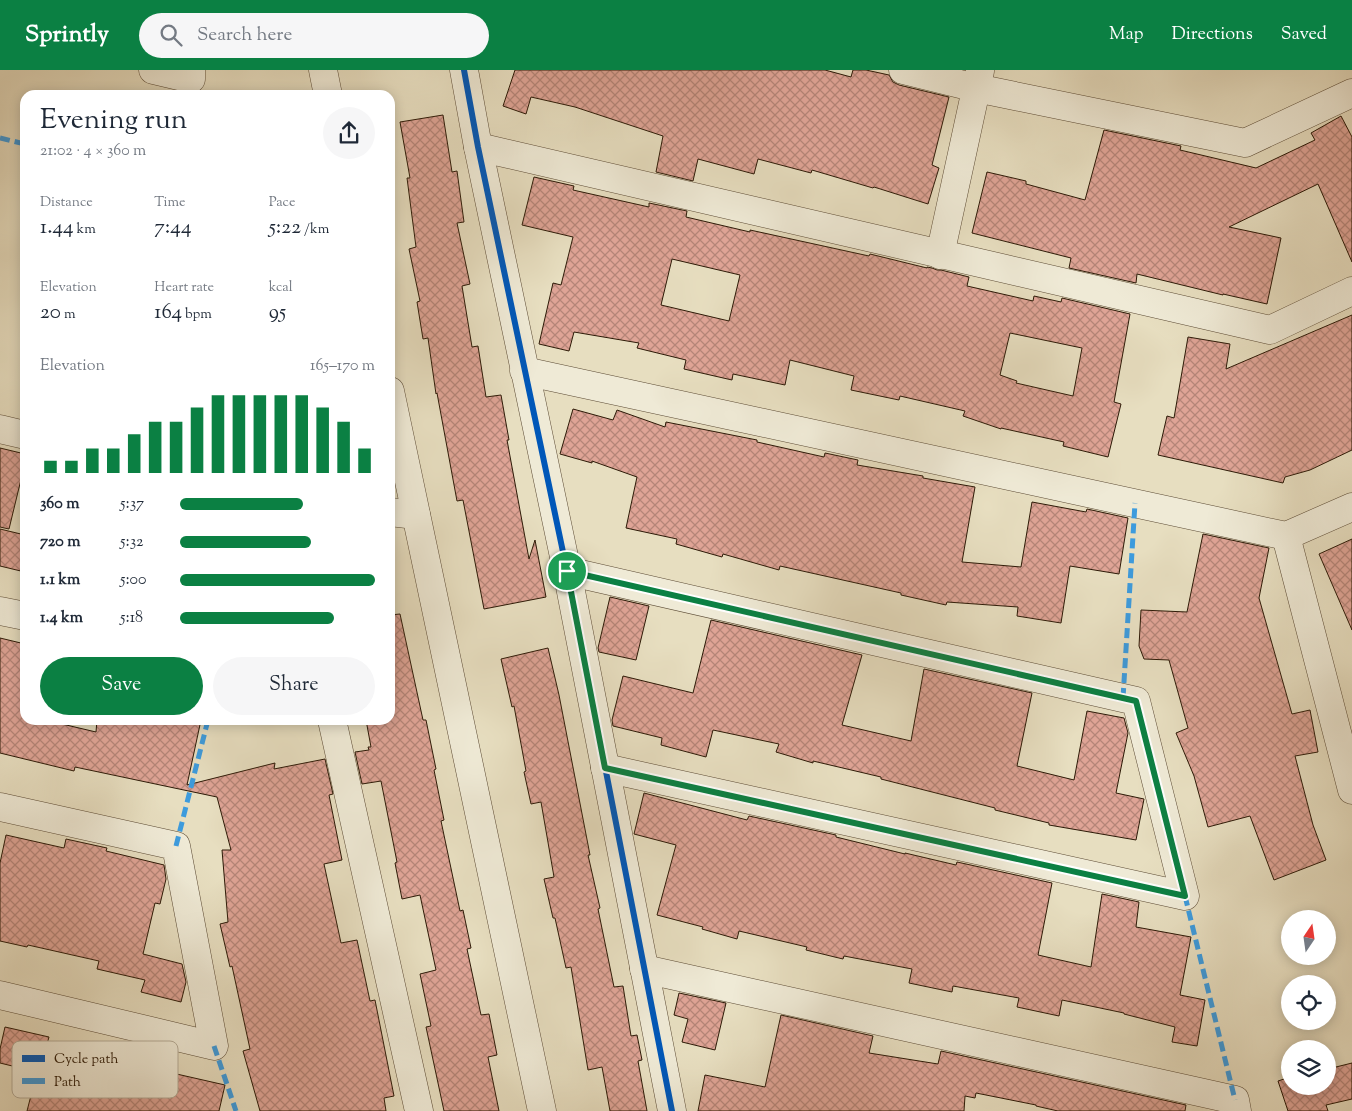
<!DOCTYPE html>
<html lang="en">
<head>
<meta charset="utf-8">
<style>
  :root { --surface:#fff; --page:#f6f6f7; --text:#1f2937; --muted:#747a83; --accent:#0b8043 }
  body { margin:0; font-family:"Sorts Mill Goudy",serif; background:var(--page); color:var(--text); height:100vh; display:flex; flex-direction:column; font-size:19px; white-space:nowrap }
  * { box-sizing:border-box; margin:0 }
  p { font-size:16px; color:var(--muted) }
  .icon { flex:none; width:28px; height:28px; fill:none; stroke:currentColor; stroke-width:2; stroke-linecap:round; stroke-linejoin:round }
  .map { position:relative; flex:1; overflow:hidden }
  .panel { position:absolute; left:20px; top:20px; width:375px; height:635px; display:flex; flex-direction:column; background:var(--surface); border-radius:15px; box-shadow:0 2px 12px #0003 }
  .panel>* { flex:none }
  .needle { width:32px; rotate:13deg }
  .tools { position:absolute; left:1281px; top:840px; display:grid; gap:10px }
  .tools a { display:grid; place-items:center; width:55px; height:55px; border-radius:50%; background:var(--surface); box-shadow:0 2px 12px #0003; font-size:25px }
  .pin { position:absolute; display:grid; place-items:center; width:42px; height:42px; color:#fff; margin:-21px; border:2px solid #fff; border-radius:50%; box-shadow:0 1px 5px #0007 }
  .round { display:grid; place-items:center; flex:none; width:52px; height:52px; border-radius:26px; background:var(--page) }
  .headline { display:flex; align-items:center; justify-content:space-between; height:85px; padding:0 20px }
  h1 { font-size:28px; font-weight:600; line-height:38px }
  .figures { display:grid; grid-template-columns:repeat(3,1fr); gap:8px; height:85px; padding:5px 20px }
  .figures div { display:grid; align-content:center }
  .figures b { font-size:21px; font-weight:600 }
  .figures small { font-size:14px; font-weight:400 }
  .figures p { font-size:14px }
  .chart { height:140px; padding:10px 20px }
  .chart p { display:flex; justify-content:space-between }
  .chart svg { width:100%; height:90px; margin-top:5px; stroke:var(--accent); stroke-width:6 }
  .cta { display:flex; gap:10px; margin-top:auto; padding:10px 20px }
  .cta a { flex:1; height:58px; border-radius:30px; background:var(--accent); color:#fff; font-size:20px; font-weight:600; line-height:58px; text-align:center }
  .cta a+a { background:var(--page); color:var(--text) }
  ul { padding:0 20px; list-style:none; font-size:16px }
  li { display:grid; grid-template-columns:80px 60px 1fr; align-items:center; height:38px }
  li i { height:12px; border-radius:6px; background:var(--accent) }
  header { display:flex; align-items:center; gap:30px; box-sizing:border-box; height:70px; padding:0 25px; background:var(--accent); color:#fff }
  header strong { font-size:24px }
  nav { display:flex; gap:28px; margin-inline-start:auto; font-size:18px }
  .search { width:350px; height:45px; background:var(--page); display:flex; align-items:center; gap:12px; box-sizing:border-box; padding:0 18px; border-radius:28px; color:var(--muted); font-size:19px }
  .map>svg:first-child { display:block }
  .building { fill:url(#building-cross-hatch); stroke:#2d1a07; fill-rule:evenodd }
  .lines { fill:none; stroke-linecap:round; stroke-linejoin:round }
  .minor-casing { stroke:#5c4b35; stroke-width:29 }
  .tertiary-casing { stroke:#5c4b35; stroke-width:29 }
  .minor { stroke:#efead6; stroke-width:28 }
  .tertiary { stroke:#efead6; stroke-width:28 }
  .quiet { stroke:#3d9bdd; stroke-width:5; stroke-dasharray:10 5; stroke-linecap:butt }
  .cycleway-casing { stroke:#efead6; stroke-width:9 }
  .cycleway { stroke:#0057b8; stroke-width:6 }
  .route-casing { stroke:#fff; stroke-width:10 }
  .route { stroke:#0b8043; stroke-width:6 }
  .key { fill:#efead6; stroke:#b5ac98; stroke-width:1 }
  .key-label { font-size:14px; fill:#2d1a07 }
</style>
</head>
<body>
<header>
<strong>Sprintly</strong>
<div class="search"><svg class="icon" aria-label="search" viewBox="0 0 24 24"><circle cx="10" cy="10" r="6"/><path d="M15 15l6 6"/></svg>Search here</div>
<nav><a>Map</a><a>Directions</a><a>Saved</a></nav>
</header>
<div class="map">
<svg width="1352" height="1041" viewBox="0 0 1352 1041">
  <defs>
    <pattern id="building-cross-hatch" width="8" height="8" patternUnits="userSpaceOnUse" patternTransform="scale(1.25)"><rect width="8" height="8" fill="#dfa496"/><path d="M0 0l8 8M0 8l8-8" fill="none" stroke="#b58578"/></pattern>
  </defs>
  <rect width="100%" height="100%" fill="#e7dec0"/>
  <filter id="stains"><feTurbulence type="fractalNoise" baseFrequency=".004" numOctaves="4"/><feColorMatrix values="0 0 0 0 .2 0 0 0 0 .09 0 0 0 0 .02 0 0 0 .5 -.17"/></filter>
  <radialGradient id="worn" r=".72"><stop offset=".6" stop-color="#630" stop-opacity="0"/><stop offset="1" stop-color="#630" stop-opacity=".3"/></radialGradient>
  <g class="building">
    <path d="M515,0H825L851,7L853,0H866L889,5L893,12L899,15L949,27L932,95L939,98L928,134L874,117L873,118L812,100L811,103L758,89L754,104L698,89L693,111L656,102L663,66L575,37L531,27L526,44L503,36Z"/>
    <path d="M443,45L452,102L457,101L464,152L457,153L470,214L462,216L472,277L478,276L486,327L501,325L509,370H507L529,489L535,470L546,527L484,539L463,430L457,431L437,323L436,324L428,268L423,269L417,232L420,231L409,179L416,177L407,108H410L400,52Z"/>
    <path d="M1341,46L1352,67V192L1318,114L1229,157L1281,168L1267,234L1223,224V225L1137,204L1136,213L1069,198L1071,188L972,163L987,102L1026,111V114L1085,130L1104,60L1181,76L1180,80L1256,98L1315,70L1311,63Z"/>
    <path d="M534,107L574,116L573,120L649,137V133L687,141L686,147L750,162V160L869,186L870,184L927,198V197L932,198L937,200H941L969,207L967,216L1033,231L1034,226L1061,232L1062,228L1130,244L1114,332L1121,334L1108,387L1063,376L1064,372L1001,358V359L963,346L965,341L900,326L899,330L851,320L854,306L790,290L785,315L733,304L732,310L684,299L686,290L637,278L639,273L574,262L569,281L539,274L553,213L561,215L573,167L522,155ZM672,189L740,205L729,251L661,235ZM1010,263L1082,278L1073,326L1016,313L1017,311L1000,305Z"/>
    <path d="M1352,245V380L1310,400L1285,407L1283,413L1158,385L1167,346L1174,348L1188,267L1230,274L1226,299Z"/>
    <path d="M573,339L613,350L617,340L665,357L666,352L757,370V372L824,387L825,383L858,390L857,395L923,406V408L975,417L962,492L1021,497L1032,432L1086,442L1087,439L1128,448L1119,504L1070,496L1061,553L1017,546L1018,537L947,532L946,535L901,525V523L780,496L779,500L723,484L722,487L676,474L677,469L626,458L637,407L592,391V393L560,384Z"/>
    <path d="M0,378L25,384V393L9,459L0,457Z"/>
    <path d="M0,459L25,465V502L0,496Z"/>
    <path d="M1203,464L1269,478L1259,528L1292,644L1310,640L1318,682L1295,686L1313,755L1326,790L1274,810L1250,746L1208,757L1194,706L1176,663L1188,658L1169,590L1144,589L1139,576L1141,540L1187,542Z"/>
    <path d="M1352,469V560L1319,484Z"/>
    <path d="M610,527L649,536L636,590L599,582L598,578Z"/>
    <path d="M400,544L423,650H426L436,699L434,700L444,750L441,751L460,841L463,840L471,878L467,879L481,945L489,944L497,985L488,987L499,1041H444L426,957L431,956L420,904L436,900L420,825L402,829L395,793L397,792L381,711L362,714L355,682L369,680L368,677H371L366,650H390V545Z"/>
    <path d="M711,550L862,585L842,655L911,671L924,599L1032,623L1017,696L1074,710L1087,641L1124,648L1128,663L1116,723L1144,729L1136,770L1049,755V753L995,740V738L881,709V707L813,691V693L776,682L779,674L713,660L706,687L661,675L662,668L613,656L612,650L623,606L693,623Z"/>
    <path d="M0,568L25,574V650H45L96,662L97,650H201L187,715L275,693L274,699L325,689L333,724L329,725L342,790L324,794L341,873L357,870L370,931L375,930L394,1026L384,1028L386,1041H260L243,981L250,979L232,896L230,897L220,854L228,852L222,780H231L217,727L75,697L74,701L0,683Z"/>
    <path d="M548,578L559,625L590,785H588L600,838L598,839L614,917L623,916L631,966L637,965L642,990L638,991L647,1041H610L602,997L588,1000L571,897L566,898L555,848H553L544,809L554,807L541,732L531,734L524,702L526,701L514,636L512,637L501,589Z"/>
    <path d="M644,723L747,750L749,746L836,765V767L905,784V783L956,795L957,792L1052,813L1038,885L1091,897L1102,824L1139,832L1136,857L1191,867L1180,925L1205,930L1197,976L1172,972L1175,957L1124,944V943L1062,930L1059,946L1017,937L1019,928L953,916L952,922L909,913L912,899L844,886L843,889L806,880L807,877L739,861L737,869L702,859L703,857L657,845L676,775L634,764Z"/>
    <path d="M6,765L64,778L66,769L107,778L106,781L164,795L166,809L160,834L155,833L143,884L182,894L186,912L181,932L141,922L145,910L97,899L99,891L28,875L27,877L0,871V793Z"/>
    <path d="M679,923L726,933L715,980L682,972L688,949L674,945Z"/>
    <path d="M781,945L873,966L869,983L938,994L941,981L1186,1035L1185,1041H1058L1036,1036V1035L976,1023L975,1028L965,1026L964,1041H698L705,1005L765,1017Z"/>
    <path d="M5,957L49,967L47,974L119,991V989L159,998V1000L225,1015L219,1041H27L37,1002L0,993V979Z"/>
    <path d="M1352,993V1029L1326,1035L1328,1041H1288L1278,1011L1290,1007V1016H1328V999Z"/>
  </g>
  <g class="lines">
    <g class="minor-casing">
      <g id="minor">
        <path d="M153,0L191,9V0"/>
        <path d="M464,0L478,77L567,501L672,1041"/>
        <path d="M903,0L976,18L1245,73L1352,23"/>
        <path d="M478,77L1270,260L1352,221"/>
        <path d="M940,185L980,1"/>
        <path d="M524,301L1286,466L1352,437"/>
        <path d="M0,359L25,365"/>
        <path d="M390,442L416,445"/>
        <path d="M1286,466L1352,720"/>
        <path d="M567,501L1136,631L1185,826L605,698"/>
        <path d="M0,541L25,546"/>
        <path d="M332,650L419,1041"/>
        <path d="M0,737L176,776L214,976L0,925"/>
        <path d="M644,899L1235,1030L1237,1041"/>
      </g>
    </g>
    <g class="tertiary-casing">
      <g id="tertiary">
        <path d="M323,0L328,25"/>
        <path d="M390,321L542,1041"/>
      </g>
    </g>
    <use href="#minor" class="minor"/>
    <use href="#tertiary" class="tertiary"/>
    <g class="quiet">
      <path d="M0,68L25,74"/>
      <path d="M1123,628L1135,433"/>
      <path d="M176,776L208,650"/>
      <path d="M1185,826L1235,1030"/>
      <path d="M214,976L236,1041"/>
    </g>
    <g class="cycleway-casing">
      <g id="cycleway">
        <path d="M464,0L478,77L567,501L672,1041"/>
        <path d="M567,501L1136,631L1185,826L605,698"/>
      </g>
    </g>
    <use href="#cycleway" class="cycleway"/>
  </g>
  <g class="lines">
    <g class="route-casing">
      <path id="route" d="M567,501L1136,631L1185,826L605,698Z"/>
    </g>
    <use href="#route" class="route"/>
  </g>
  <rect x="12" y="971" width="166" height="57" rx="8" class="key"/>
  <rect x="22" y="985" width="23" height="7" fill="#0057b8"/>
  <rect x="22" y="1008" width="23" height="6" fill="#3d9bdd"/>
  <g class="key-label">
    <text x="54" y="993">Cycle path</text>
    <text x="54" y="1016">Path</text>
  </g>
  <rect width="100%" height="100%" filter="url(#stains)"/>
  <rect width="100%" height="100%" fill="url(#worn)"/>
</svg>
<div class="tools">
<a><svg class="needle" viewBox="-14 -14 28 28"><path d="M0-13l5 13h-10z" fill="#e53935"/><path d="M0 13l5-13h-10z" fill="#747a83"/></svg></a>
<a><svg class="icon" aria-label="locate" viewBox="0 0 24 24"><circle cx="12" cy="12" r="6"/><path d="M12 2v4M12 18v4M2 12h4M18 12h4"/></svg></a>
<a><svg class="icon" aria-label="layers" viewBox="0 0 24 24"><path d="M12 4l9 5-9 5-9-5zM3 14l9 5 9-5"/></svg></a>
</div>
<div class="pin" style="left:567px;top:501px;background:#1e9e55"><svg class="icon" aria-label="arrive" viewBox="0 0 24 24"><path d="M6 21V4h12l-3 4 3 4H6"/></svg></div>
<section class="panel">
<div class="headline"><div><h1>Evening run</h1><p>21:02 · 4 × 360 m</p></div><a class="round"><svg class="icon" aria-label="share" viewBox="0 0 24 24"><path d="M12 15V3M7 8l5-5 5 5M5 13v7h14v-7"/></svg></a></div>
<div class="figures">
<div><p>Distance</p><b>1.44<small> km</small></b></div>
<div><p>Time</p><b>7:44</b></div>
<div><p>Pace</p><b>5:22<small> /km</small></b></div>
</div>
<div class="figures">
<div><p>Elevation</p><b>20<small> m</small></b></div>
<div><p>Heart rate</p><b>164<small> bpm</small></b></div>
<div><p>kcal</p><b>95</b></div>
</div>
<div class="chart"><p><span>Elevation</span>165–170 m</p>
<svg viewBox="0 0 160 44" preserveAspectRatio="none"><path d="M5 44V38M15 44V38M25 44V32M35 44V32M45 44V25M55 44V19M65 44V19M75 44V12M85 44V6M95 44V6M105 44V6M115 44V6M125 44V6M135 44V12M145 44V19M155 44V32"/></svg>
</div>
<ul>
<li><b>360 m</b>5:37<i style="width:63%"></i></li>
<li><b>720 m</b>5:32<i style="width:67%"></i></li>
<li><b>1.1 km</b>5:00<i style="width:100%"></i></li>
<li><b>1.4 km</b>5:18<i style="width:79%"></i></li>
</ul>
<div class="cta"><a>Save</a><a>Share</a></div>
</section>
</div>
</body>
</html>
